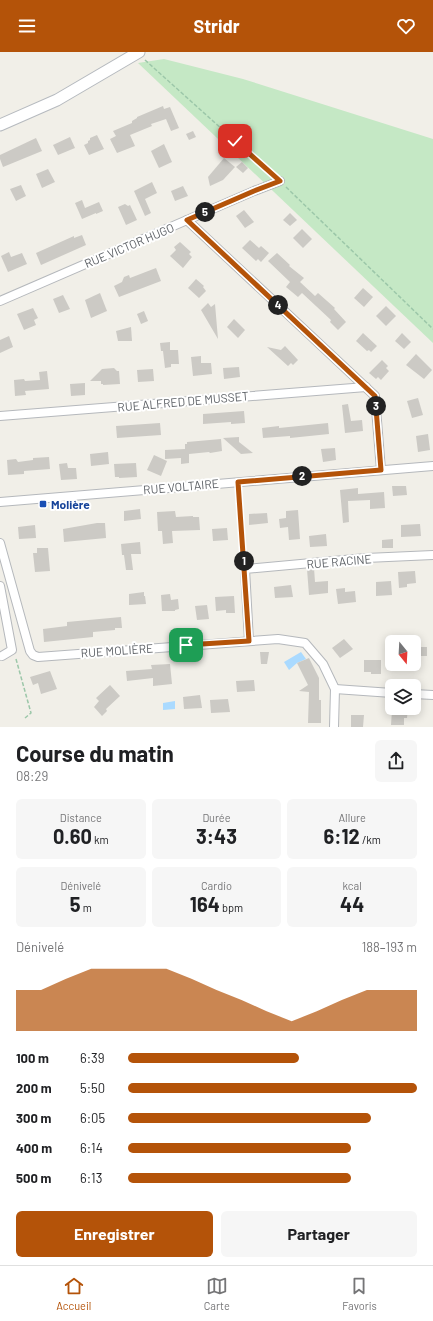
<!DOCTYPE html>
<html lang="fr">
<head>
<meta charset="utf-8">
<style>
  :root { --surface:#fff; --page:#f6f6f6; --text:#202124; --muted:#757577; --line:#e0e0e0; --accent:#b45309 }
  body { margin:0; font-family:Barlow,sans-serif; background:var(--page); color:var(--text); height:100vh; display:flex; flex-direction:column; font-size:15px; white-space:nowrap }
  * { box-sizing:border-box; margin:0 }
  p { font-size:13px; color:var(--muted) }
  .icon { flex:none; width:22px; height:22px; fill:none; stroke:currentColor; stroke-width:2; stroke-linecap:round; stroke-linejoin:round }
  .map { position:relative; height:675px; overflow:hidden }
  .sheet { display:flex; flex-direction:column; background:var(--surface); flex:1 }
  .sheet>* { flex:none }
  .needle { width:26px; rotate:162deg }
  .buttons { position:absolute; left:385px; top:583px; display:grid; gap:8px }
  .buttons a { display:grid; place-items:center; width:36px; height:36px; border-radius:6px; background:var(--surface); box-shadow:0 2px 10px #0003; font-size:20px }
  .pin { position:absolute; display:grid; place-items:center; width:34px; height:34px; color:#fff; margin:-17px; border-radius:8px; box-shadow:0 2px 6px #0006 }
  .km { position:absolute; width:20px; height:20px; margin:-10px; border-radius:50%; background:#222; color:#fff; font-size:11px; line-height:20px; text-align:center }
  .round { display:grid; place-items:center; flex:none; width:42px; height:42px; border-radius:6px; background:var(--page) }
  .headline { display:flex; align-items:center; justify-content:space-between; height:68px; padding:0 16px }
  h1 { font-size:22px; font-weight:700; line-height:30px }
  .stats { display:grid; grid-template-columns:repeat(3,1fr); gap:6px; height:68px; padding:4px 16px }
  .stats div { display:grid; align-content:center; border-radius:6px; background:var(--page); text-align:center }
  .stats b { font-size:20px; font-weight:700 }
  .stats small { font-size:11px; font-weight:400 }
  .stats p { font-size:11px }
  .chart { height:112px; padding:8px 16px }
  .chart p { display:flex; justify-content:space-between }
  .chart svg { width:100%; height:72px; margin-top:4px; fill:var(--accent); opacity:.7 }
  .primary-button { display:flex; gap:8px; margin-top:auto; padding:8px 16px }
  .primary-button a { flex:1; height:46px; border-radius:6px; background:var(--accent); color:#fff; font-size:16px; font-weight:700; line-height:46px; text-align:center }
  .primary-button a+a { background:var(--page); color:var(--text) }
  ul { padding:0 16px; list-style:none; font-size:13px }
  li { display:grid; grid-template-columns:64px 48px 1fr; align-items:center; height:30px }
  li i { height:10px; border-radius:5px; background:var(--accent) }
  header { display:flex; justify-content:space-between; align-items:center; height:52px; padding:0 16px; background:var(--accent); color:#fff; font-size:18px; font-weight:700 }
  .tabs { display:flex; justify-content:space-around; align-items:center; height:56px; border-top:1px solid var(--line); background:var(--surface); font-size:11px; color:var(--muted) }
  .tabs a { display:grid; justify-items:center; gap:2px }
  .tabs .active { color:var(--accent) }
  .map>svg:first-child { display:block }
  .green { fill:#c5e8c5 }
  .water { fill:#aadaff }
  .building { fill:#cccac5 }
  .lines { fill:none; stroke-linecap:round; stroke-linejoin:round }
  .street-casing { stroke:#b5b8bc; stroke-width:10 }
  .secondary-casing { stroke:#b6babf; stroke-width:13 }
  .path { stroke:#9cc7a9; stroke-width:1.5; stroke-dasharray:4 2; stroke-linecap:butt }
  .street { stroke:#fff; stroke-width:8 }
  .secondary { stroke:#fff; stroke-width:11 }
  .route-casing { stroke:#fff; stroke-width:8 }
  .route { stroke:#b45309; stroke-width:5 }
  .transit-dot { fill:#1a4fb4; stroke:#fff; stroke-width:1.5 }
  .labels { text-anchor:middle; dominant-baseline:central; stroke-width:4; stroke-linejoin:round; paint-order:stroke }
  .street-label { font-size:12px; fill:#5f6368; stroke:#fff }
  .transit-label { font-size:12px; font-weight:bold; fill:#164399; stroke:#fff; text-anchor:start }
</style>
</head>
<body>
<header><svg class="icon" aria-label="menu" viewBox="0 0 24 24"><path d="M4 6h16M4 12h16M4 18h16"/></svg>Stridr<svg class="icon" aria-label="heart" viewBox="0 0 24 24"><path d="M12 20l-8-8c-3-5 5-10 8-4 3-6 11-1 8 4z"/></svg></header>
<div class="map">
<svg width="433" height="675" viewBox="0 0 433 675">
  <rect width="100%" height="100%" fill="#f1efe8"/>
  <path class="green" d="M164,7L243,27L433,87V291L138,11Z"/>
  <g class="water">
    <path d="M301,600L306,607L297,611L289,618L284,610Z"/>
    <path d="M175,649V657L163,658V651Z"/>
  </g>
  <g class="building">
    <path d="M163,54L164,57L170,55L179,76L171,79L166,67L151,72L152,74L130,83L135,94L117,101L110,87L116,84L113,79L132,71V69L137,66V65Z"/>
    <path d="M193,79L196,85L189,88L186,82Z"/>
    <path d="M97,83L104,97L89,103L84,93L88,91V89L90,88V86Z"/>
    <path d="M70,85L75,96L58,103L53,93Z"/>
    <path d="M36,86L42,99L3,115L0,107V103Z"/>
    <path d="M164,92L172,110L159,116L151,99Z"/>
    <path d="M224,106L235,115L223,128L210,134L208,125Z"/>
    <path d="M242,110L248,116L243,121L236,115Z"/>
    <path d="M48,117L55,130L42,136L36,122Z"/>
    <path d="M152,130L157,141L145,147L151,161L145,164L134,139Z"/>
    <path d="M21,133L26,144L16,149L10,137Z"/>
    <path d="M183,134L188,144L175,149L171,139Z"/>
    <path d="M82,148L85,156L99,150L103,159L96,162V161L82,167L75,151Z"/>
    <path d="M125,152L128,154L130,153L137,168L126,173L118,155Z"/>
    <path d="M244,158L254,170L245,176L236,164Z"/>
    <path d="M290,161L297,168L290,174L283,168Z"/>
    <path d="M302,177L312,187L303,196L293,186Z"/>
    <path d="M82,183L86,193L41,213L36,201L74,184V186Z"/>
    <path d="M250,188L259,196L261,194L269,201L261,210L258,207L256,209L242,196Z"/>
    <path d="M180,190L191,200L189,202L192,205L183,216L170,204L176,198L174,195Z"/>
    <path d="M9,200L11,205L22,201L27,212L8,220L1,204Z"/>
    <path d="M277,201L290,213L289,214L304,226L300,230L315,244L318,241L335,256L334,257L346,270L338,278L330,270L331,268L302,241L298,245L286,235L290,230L268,209Z"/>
    <path d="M156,216L161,229L119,245L114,234L122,230L124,225L129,223L130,226Z"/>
    <path d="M196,227L204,234L203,235L206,239L199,246L188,236Z"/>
    <path d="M363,236L373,245L364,255L354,246Z"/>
    <path d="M100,241L107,259L91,266L85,248Z"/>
    <path d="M63,243L70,257L59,261L53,247Z"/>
    <path d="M208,251L211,255L215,252L218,287L201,258Z"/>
    <path d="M386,254L396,264L386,274L376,264Z"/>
    <path d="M33,256L38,266L34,268L36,273L24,278L17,262Z"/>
    <path d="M144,259L148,269L141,272L137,262Z"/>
    <path d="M234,267L245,278L238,286L227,275Z"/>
    <path d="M131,275L132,289H118L116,279Z"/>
    <path d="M363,281L377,294L371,300L369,298L367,299L356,289Z"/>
    <path d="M402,281L411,290L404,297L395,289Z"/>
    <path d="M9,284L13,295L0,301V288Z"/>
    <path d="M170,290V298H178L179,312H171V315L165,316L163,299H161L160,291Z"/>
    <path d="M285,294L298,308L293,313L291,311L288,314L267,295L281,298Z"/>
    <path d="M416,302L432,318L424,327L406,313Z"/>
    <path d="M201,304V311H211L212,322L193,324L191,305Z"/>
    <path d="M382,308L388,314L386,316L389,319L381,328L378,325L376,327L369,321Z"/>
    <path d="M239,315L240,325L224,327L223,316Z"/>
    <path d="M114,316L117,319H119L120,332L103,333V332H101V329H90L102,317Z"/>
    <path d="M153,317L154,329L138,330L137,318Z"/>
    <path d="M47,319L49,337L25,339L26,343L15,344L14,328L24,327L25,329L40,328L39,320Z"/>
    <path d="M85,331V343L71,344L70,332Z"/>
    <path d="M418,346L423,363L412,366L407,349Z"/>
    <path d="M348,352L351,369L362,368L363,379L345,381L342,353Z"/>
    <path d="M244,359L245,371L231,372V370L203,372V362Z"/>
    <path d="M160,371L161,383L117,386L116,374Z"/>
    <path d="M328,371L329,382L290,386V384L263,386L262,376L279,374V376Z"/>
    <path d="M428,382L430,398L418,400L416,384Z"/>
    <path d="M239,385V390L253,401L241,402L223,386Z"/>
    <path d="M221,387L222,399L210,401L209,400L189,402V411L181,412V406L165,407V398L185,397V392H187V390Z"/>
    <path d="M335,396L336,408L323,410L321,397Z"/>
    <path d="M108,400L109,412L91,414L90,402Z"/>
    <path d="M154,403L167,409L161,424L147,418Z"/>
    <path d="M49,405L50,417L24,419V422L8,423L7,408L16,407L18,410L33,408V406Z"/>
    <path d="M67,411L68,416H76L77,427L61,428L59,412Z"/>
    <path d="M136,411L137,425L119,426V425H115L114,412Z"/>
    <path d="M392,434H406L407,443L393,444Z"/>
    <path d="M358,436V442L384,440L385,456L370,457V448L348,449L349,470L343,471L340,438Z"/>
    <path d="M140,457L141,467L124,469V459Z"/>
    <path d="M298,458L300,487L289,488L288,475L280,476L279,467L286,466V459Z"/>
    <path d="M175,459L176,465L193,464V465H199L200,478L172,479L173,491L163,492L162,479H158L157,460Z"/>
    <path d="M267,461L268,471L249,473V462Z"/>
    <path d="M97,471H105L106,486L64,490L63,477Z"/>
    <path d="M420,472L421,484L401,485V473Z"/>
    <path d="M35,473L36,486L19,487L18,475Z"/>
    <path d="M227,476L228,488L213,489L212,477Z"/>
    <path d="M326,482L327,494L310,495L309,484Z"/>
    <path d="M393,487V496H382V488Z"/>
    <path d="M140,490L141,502H131L133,518H126L124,503H122L121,492Z"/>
    <path d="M37,496H48L50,519L35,520L33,501H37Z"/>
    <path d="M314,516L315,530L328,529V541L309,543L307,517Z"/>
    <path d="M415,519L416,531L407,532V535L399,536L398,520Z"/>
    <path d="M391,529L392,543L376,544V530Z"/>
    <path d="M291,533L293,545L275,546L274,535Z"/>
    <path d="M345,536V540L355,539L356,550L338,552L336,537Z"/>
    <path d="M144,540V544H145L146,552L129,553V542Z"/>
    <path d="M170,542L171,548L178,547L179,557L175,558V559H162L161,543Z"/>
    <path d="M234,544L235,561H226V558L216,559L215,545Z"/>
    <path d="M207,553L209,567L197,568L195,554Z"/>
    <path d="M121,565L122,576H115V578L93,580V585L44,590L43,577L67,574V570Z"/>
    <path d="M344,587L353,597L340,606L332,596Z"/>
    <rect x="414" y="595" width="13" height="9"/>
    <path d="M260,600H269L267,612H261Z"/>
    <path d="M309,606L319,626V648H321V671H308L309,640L299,639L308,633L297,611Z"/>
    <path d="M364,608H381V622H371V620H364Z"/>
    <path d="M170,612L172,632L153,634V626L127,629L126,619L152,617L151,613Z"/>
    <path d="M50,619L57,637L41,642L38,631L33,633L30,625Z"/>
    <path d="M254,628L255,639L237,640L236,629Z"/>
    <path d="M110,633L120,644L106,657L107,659L102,664L94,655L99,649L96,646Z"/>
    <path d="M200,643L202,656L184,657L183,645Z"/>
    <path d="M228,647L230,660L211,661L210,648Z"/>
    <path d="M400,656H408L407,666H404V673H391L392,658L400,659Z"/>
    <path d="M351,663H364L363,675H351Z"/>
  </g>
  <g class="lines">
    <g class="street-casing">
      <g id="street">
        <path d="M187,168L375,344L381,418"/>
        <path d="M0,249L254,139L280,129"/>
        <path d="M0,364L366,335"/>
        <path d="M0,450L433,414"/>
        <path d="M0,491L30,599L33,603L38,605L278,587L305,591L323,612L335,637L334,675"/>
        <path d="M0,534L12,598L2,604"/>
        <path d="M249,589L245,517L366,506L433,503"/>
        <path d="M335,637L392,641"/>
        <path d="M414,642L433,643"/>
      </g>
    </g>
    <g class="secondary-casing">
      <path id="secondary" d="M0,73L57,48L139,0"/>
    </g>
    <g class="path">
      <path d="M145,8L272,122"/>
      <path d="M286,135L433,277"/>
      <path d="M239,440L244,508"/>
      <path d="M16,607L31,661L25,666"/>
    </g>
    <use href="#street" class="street"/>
    <use href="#secondary" class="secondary"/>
  </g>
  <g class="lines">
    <g class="route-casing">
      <path id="route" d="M186,593L249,589L238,430L381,418L375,344L187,168L254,139L280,129L235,89"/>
    </g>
    <use href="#route" class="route"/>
  </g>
  <rect class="transit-dot" x="39" y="448" width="8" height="8" rx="2"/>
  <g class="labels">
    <g class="street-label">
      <text transform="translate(129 193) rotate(-23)">RUE VICTOR HUGO</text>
      <text transform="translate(183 349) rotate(-5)">RUE ALFRED DE MUSSET</text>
      <text transform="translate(181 434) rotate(-5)">RUE VOLTAIRE</text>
      <text transform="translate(339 509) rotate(-5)">RUE RACINE</text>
      <text transform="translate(117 598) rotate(-4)">RUE MOLIÈRE</text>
    </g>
    <g class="transit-label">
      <text x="51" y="452">Molière</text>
    </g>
  </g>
</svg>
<div class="buttons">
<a><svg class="needle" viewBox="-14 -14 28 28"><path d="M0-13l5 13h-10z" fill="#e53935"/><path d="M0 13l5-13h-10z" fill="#757577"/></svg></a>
<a><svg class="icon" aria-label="layers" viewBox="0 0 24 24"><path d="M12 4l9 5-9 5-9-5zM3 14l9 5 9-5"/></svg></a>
</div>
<div class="pin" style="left:186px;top:593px;background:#1e9e55"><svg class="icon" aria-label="arrive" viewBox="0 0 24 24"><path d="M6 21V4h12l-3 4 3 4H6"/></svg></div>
<div class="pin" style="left:235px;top:89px;background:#d93025"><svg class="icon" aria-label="check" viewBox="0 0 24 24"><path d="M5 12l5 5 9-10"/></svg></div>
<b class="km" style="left:244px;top:509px">1</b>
<b class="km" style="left:302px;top:424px">2</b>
<b class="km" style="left:376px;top:354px">3</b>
<b class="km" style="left:278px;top:253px">4</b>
<b class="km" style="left:205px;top:160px">5</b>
</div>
<section class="sheet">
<div class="headline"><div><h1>Course du matin</h1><p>08:29</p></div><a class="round"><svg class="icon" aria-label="share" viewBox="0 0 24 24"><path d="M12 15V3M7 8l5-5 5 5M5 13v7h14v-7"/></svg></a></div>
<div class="stats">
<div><p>Distance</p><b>0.60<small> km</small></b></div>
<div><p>Durée</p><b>3:43</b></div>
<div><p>Allure</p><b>6:12<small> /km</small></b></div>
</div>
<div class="stats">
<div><p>Dénivelé</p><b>5<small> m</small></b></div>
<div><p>Cardio</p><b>164<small> bpm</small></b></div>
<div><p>kcal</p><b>44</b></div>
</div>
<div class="chart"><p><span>Dénivelé</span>188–193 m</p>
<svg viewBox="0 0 160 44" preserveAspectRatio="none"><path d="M0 44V19L10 19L20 12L30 6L40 6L50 6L60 6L70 12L80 19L90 25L100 32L110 38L120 32L130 25L140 19L150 19L160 19V44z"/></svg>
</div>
<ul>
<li><b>100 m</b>6:39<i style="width:59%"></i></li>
<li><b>200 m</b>5:50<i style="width:100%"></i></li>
<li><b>300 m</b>6:05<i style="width:84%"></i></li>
<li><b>400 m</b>6:14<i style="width:77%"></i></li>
<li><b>500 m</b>6:13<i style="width:77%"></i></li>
</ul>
<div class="primary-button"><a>Enregistrer</a><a>Partager</a></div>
</section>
<nav class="tabs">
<a class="active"><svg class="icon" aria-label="home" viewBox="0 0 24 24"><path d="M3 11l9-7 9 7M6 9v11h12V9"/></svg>Accueil</a>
<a><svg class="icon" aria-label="map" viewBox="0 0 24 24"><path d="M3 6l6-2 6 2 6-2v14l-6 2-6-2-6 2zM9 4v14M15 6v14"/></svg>Carte</a>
<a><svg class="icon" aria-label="saved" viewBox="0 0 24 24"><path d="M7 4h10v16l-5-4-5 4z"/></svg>Favoris</a>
</nav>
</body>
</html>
